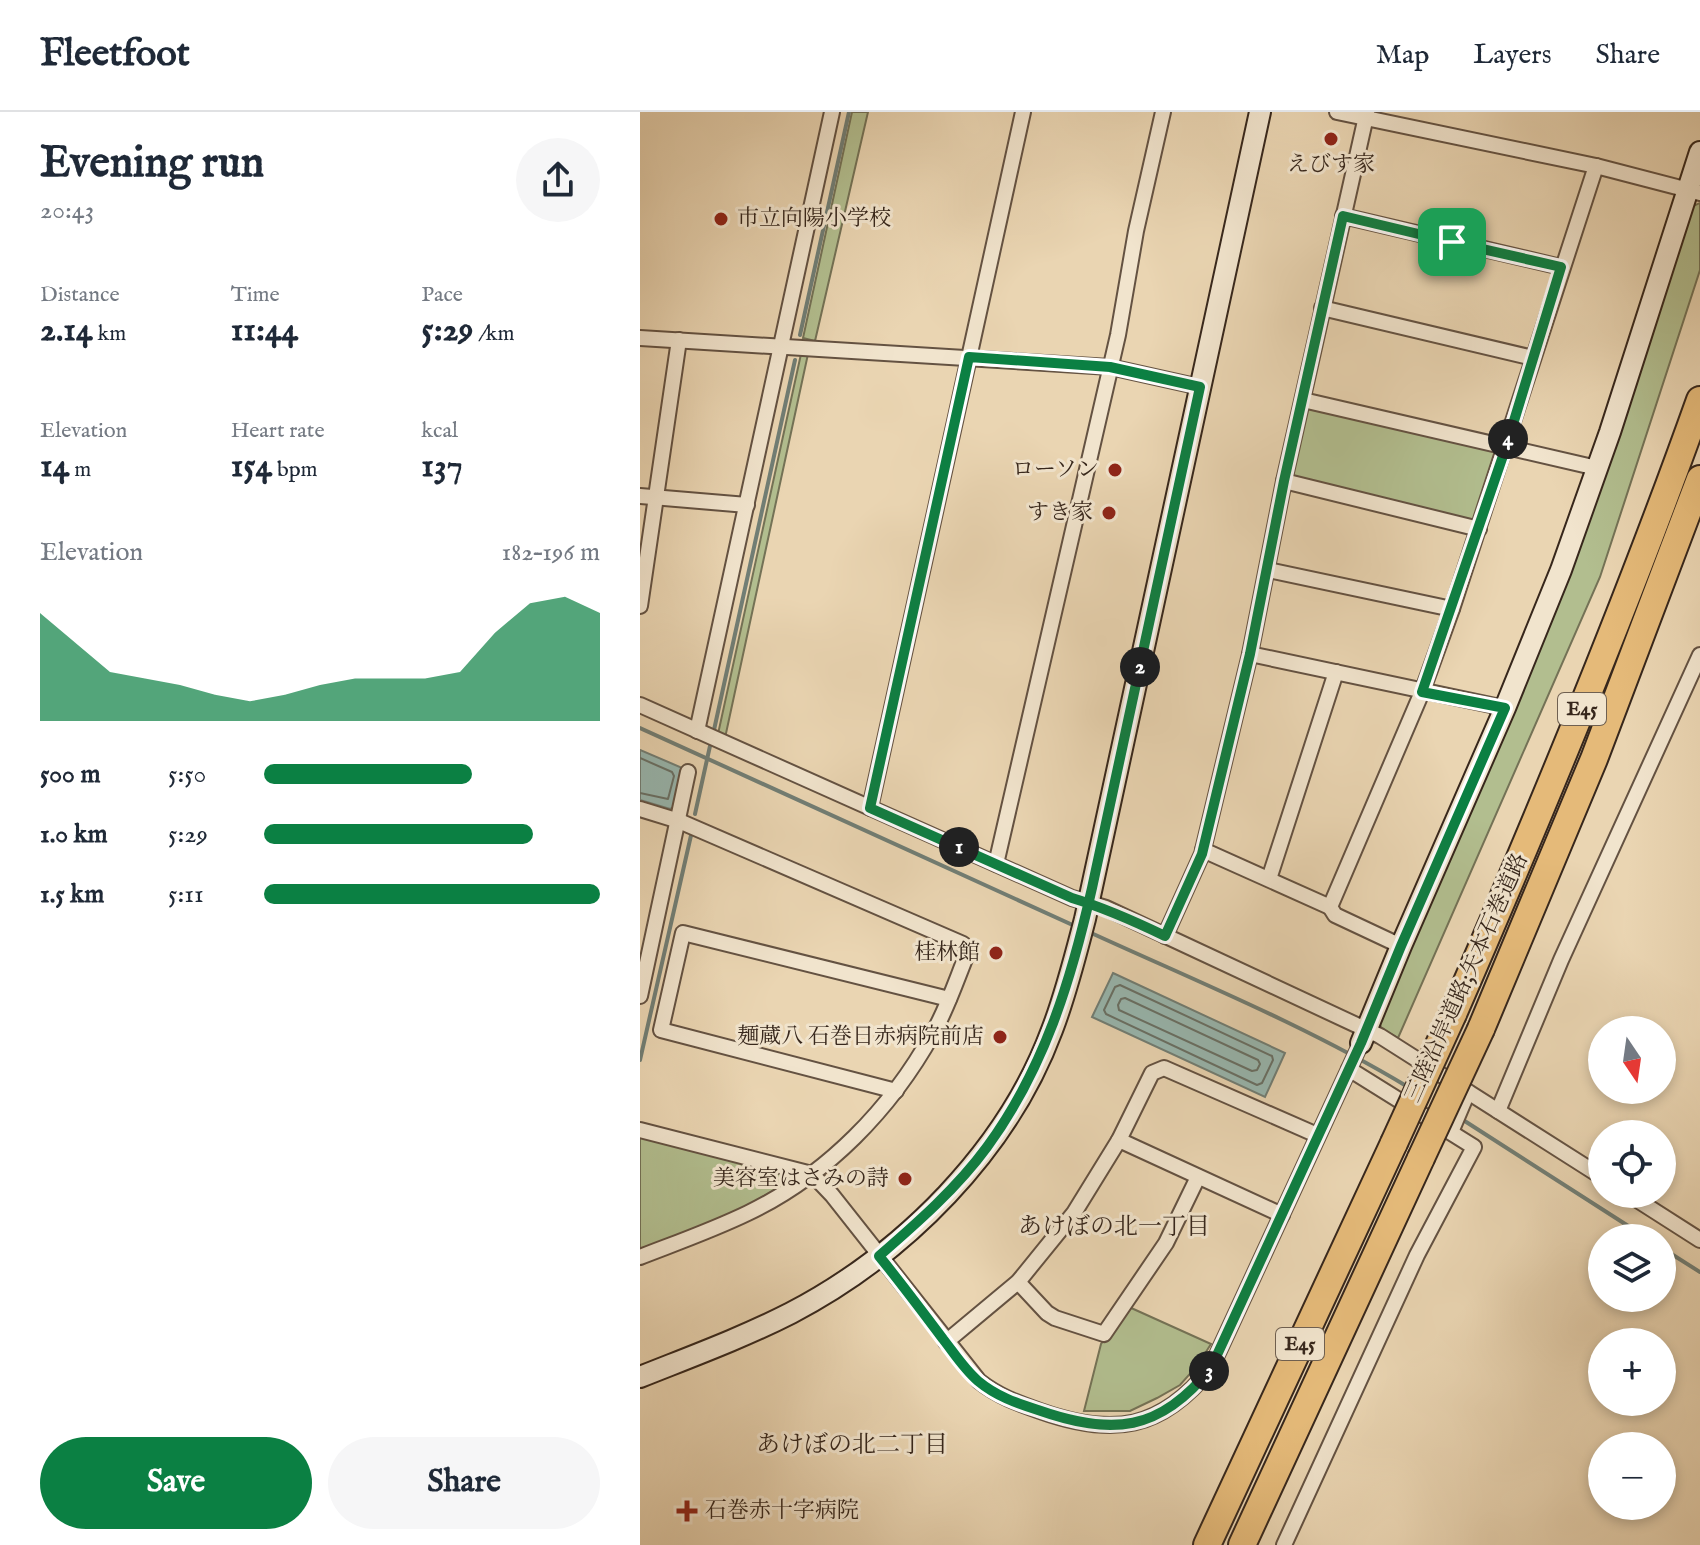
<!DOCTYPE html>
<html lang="en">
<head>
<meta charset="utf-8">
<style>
  :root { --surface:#fff; --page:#f6f6f7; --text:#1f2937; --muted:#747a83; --line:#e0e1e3; --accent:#0b8043 }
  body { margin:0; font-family:"IM FELL English","Noto Serif JP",serif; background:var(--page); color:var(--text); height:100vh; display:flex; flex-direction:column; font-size:30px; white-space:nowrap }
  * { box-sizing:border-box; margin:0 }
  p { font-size:26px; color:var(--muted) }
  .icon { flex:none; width:44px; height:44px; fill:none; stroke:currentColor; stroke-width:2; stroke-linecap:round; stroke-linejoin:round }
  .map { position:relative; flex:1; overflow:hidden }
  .sheet { display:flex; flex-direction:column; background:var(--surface); width:640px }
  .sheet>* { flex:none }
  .needle { width:52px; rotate:167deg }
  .tools { position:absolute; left:948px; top:904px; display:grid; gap:16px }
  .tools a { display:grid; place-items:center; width:88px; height:88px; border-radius:50%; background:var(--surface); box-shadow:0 4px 12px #0003; font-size:40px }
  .pin { position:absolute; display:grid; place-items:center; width:68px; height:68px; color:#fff; margin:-34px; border-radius:16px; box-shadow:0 4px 12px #0006 }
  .km { position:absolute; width:40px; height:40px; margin:-20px; border-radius:50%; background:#222; color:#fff; font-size:22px; line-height:40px; text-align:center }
  .round { display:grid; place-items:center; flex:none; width:84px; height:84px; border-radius:42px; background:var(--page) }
  .overview { display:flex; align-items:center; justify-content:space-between; height:136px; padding:0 40px }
  h1 { font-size:44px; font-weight:700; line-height:60px }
  .figures { display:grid; grid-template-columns:repeat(3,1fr); gap:12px; height:136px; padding:8px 40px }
  .figures div { display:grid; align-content:center }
  .figures b { font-size:34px; font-weight:700 }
  .figures small { font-size:22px; font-weight:400 }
  .figures p { font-size:22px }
  .chart { height:224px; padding:16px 40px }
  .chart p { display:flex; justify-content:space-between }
  .chart svg { width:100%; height:144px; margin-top:8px; fill:var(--accent); opacity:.7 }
  .action { display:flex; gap:16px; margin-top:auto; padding:16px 40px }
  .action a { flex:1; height:92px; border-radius:48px; background:var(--accent); color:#fff; font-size:32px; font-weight:700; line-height:92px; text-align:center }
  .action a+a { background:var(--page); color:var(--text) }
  ul { padding:0 40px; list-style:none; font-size:26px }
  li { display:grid; grid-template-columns:128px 96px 1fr; align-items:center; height:60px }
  li i { height:20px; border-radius:10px; background:var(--accent) }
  header { display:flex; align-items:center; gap:48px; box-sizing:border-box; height:112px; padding:0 40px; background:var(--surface); border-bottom:2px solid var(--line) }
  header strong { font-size:38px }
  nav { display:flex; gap:44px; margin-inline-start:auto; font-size:28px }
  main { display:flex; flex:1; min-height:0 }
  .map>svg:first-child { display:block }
  .green { fill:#b2be8f; stroke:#747256; stroke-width:2 }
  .water { fill:#98b8b1; stroke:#717e75; stroke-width:2 }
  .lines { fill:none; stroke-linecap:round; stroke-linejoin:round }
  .shore { stroke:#687066; stroke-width:2 }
  .stream { stroke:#717e75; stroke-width:4 }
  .street-casing { stroke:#645242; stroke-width:18 }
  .secondary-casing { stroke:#37271c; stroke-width:24 }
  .highway-casing { stroke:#37271c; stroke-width:30 }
  .street { stroke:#f1e4cd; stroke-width:14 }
  .secondary { stroke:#f1e4cd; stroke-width:20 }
  .highway { stroke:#e5ba79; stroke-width:26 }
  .highway-bridge-casing { stroke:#37271c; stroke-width:30; stroke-linecap:butt }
  .highway-bridge { stroke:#e5ba79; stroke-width:26 }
  .route-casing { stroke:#fff; stroke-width:16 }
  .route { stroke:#0b8043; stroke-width:10 }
  .poi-dot { fill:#8f2418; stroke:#f1e4cd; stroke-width:3 }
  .labels { text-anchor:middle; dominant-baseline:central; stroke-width:6; stroke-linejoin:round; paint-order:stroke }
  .shield { fill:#f1e4cd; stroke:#6f6051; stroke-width:2 }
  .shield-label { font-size:20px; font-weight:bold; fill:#37271c }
  .poi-label { font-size:22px; fill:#37271c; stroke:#f1e4cd; text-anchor:end }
  .street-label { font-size:22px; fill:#37271c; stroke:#f1e4cd }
  .neighbourhood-label { font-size:24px; fill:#37271c; stroke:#f1e4cd }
</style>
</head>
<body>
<header>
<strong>Fleetfoot</strong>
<nav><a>Map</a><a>Layers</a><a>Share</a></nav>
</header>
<main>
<section class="sheet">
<div class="overview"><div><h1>Evening run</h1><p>20:43</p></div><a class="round"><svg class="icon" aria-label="share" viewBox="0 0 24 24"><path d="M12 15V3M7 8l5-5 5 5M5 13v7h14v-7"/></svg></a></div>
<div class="figures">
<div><p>Distance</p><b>2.14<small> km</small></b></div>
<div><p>Time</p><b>11:44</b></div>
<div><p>Pace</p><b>5:29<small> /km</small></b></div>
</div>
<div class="figures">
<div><p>Elevation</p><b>14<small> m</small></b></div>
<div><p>Heart rate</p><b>154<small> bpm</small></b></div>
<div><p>kcal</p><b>137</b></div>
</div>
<div class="chart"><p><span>Elevation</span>182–196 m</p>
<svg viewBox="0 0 160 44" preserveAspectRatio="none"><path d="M0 44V11L10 20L20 29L30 31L40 33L50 36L60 38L70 36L80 33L90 31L100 31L110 31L120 29L130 17L140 8L150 6L160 11V44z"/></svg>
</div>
<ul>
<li><b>500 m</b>5:50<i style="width:62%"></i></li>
<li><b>1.0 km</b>5:29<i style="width:80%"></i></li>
<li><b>1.5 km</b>5:11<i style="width:100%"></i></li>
</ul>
<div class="action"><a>Save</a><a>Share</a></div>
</section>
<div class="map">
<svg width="1060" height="1433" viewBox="0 0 1060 1433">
  <rect width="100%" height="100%" fill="#ead5b2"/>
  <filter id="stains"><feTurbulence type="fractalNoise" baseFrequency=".0025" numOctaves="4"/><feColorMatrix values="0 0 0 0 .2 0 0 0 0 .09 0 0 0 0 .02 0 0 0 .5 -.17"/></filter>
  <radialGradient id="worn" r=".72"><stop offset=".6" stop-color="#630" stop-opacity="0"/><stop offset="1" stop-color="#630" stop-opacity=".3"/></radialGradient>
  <g class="green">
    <path d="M212,0H228L175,229L163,226Z"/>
    <path d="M1060,91V158L960,465L758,926L741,916L739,908L1053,94Z"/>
    <path d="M161,242H168L85,626L78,622Z"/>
    <path d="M663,288L866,335L839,417L644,369Z"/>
    <path d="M0,1025L150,1062L151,1069L83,1107L0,1139Z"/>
    <path d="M489,1195L571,1232L557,1254L540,1273L517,1286L490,1299H444L461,1232Z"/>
  </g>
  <g class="water">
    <path d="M0,638L40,655L43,659L37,694L30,697L0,688Z"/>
    <path d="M473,861L645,941L625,985L452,905Z"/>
  </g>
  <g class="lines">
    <g class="shore">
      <path d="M0,646L32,660L34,664L28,687L0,681"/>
      <path d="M480,873L632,944L633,948L622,971L617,973L466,902L464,898L475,875Z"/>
      <path d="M485,886L618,948L620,952L617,958L612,959L479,898L478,893L481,887Z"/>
    </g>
    <g class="stream">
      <path d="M160,223L209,0"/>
      <path d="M0,616L437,815"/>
      <path d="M74,618L155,248"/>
      <path d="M55,702L70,634"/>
      <path d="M449,820C556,869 667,914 768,975"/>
      <path d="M0,948L52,719"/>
      <path d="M820,1006L1007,1126"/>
      <path d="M1022,1136L1060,1160"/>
    </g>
    <g class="street-casing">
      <g id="street">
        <path d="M697,0L956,54L1060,81"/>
        <path d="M703,104L921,155"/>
        <path d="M682,196L893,246"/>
        <path d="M0,226L470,255L560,275"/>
        <path d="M663,288L957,356"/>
        <path d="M644,369L839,417"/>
        <path d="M0,384L107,393"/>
        <path d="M628,458L812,497"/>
        <path d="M0,494L39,228"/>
        <path d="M610,542L865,596"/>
        <path d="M0,593L432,786L466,796L740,924L962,1065"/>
        <path d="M57,619L192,0"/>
        <path d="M230,696L383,0"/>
        <path d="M0,697L39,709L323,832L327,842C316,869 307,897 293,921C251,997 187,1063 108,1101C73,1118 36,1131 0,1145"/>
        <path d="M563,738L690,795L782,580L812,497L956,54"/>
        <path d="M356,752L478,223L496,119L523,0"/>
        <path d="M629,767L696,560"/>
        <path d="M690,795L695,803L761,834"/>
        <path d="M525,824L562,742L610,542L644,369L727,0"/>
        <path d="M0,884L48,660"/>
        <path d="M256,979L21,918L43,821L309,887"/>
        <path d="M858,999L921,848L1060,543"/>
        <path d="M0,1018L172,1062L192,1083L339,1269C358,1284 377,1291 400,1299C473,1325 521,1318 571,1256L721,931"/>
        <path d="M811,1020L828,980"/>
        <path d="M479,1028L642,1103"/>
        <path d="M988,1082L1060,1128"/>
        <path d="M378,1170L407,1201L415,1206L464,1222L526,1131L558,1065"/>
        <path d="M306,1230L378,1170L434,1101L479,1028L512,961L524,956L677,1023"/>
        <path d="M644,1433L777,1143L834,1035L709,957"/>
      </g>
    </g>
    <g class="secondary-casing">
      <g id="secondary">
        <path d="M721,931L761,834L865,596L921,458L970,320L1060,40"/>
        <path d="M0,1265C50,1245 102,1226 151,1201C264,1142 367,1039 412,918C426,882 435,845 445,807L620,0"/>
      </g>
    </g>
    <g class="highway-casing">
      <g id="highway">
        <path d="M813,902C901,700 986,496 1060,288"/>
        <path d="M841,917L954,647L1060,367"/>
        <path d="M567,1433L754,1031"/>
        <path d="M602,1433L781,1046"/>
      </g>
    </g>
    <use href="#street" class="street"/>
    <use href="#secondary" class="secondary"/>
    <use href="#highway" class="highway"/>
    <g class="highway-bridge-casing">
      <g id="highway-bridge">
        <path d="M754,1031L813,902"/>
        <path d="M781,1046L841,917"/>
      </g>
    </g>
    <use href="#highway-bridge" class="highway-bridge"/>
  </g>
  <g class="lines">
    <g class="route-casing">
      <path id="route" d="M812,130L703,104L644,369L610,542L562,742L525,824C494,809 465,796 432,786L230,696L329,245L470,255L560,275L452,776C431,869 404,957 347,1035C317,1076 277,1111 239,1144C261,1171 282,1199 303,1227C314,1241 324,1257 338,1269C356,1284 376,1291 398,1298C472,1324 520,1320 571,1256L721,931L761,834L865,596L782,580L866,335L921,155L812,130"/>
    </g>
    <use href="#route" class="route"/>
  </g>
  <g class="poi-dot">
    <circle cx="691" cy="27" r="8"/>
    <circle cx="81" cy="107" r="8"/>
    <circle cx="475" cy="358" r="8"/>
    <circle cx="469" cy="401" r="8"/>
    <circle cx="356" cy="841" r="8"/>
    <circle cx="360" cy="925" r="8"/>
    <circle cx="265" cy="1067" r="8"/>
    <path d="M43 1387h8v8h8v8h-8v8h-8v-8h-8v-8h8z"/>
  </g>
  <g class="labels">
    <g class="shield">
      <rect x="918" y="581" width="48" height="32" rx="6"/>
      <rect x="636" y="1216" width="48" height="32" rx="6"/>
    </g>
    <g class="shield-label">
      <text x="942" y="597">E45</text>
      <text x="660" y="1232">E45</text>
    </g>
    <g class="poi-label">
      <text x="691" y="53" text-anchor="middle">えびす家</text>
      <text x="97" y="107" text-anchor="start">市立向陽小学校</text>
      <text x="459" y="358">ローソン</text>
      <text x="453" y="401">すき家</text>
      <text x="340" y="841">桂林館</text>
      <text x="344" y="925">麺蔵八 石巻日赤病院前店</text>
      <text x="249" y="1067">美容室はさみの詩</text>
      <text x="65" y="1399" text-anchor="start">石巻赤十字病院</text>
    </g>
    <g class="street-label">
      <text transform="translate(827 866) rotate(-66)">三陸沿岸道路;矢本石巻道路</text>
    </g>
    <g class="neighbourhood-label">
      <text x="474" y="1115">あけぼの北一丁目</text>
      <text x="212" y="1333">あけぼの北二丁目</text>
    </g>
  </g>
  <rect width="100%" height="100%" filter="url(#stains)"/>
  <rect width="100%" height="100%" fill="url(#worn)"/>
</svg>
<div class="tools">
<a><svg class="needle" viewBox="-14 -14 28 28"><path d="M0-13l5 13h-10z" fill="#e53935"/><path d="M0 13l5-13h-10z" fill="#747a83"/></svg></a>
<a><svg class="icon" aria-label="locate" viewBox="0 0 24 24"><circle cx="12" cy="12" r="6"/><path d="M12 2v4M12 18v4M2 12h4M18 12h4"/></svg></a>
<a><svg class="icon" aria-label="layers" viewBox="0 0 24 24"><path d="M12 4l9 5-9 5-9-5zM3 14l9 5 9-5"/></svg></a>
<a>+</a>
<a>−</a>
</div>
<div class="pin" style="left:812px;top:130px;background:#1e9e55"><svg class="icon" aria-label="arrive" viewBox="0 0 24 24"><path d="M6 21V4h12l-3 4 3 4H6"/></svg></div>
<b class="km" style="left:319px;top:735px">1</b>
<b class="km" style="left:500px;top:555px">2</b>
<b class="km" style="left:569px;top:1259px">3</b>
<b class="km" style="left:868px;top:327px">4</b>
</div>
</main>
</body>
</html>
